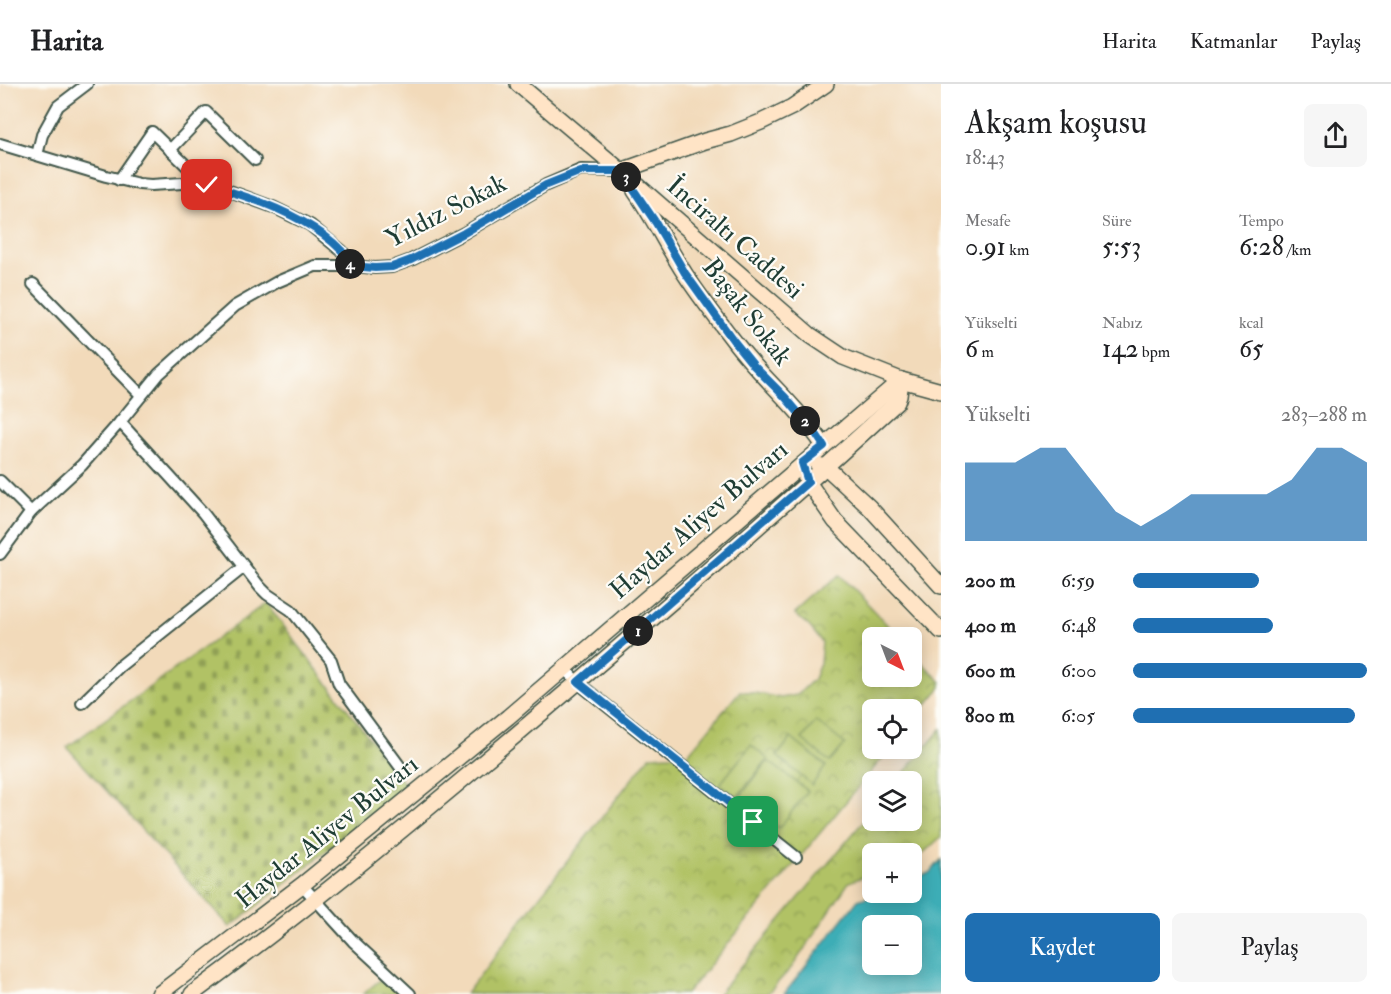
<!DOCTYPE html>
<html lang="tr">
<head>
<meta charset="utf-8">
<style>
  :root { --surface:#fff; --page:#f6f6f6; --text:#202124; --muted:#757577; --line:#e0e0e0; --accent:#1f6fb2 }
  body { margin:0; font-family:"IM FELL Double Pica",serif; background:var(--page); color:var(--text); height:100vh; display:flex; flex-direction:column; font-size:22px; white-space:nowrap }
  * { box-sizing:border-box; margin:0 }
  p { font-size:20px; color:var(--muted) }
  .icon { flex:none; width:33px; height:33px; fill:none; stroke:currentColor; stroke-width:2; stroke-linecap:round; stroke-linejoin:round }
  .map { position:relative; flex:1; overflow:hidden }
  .details { display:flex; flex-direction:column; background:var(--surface); width:450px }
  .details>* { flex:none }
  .needle { width:39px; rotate:138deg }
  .tools { position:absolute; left:862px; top:543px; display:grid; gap:12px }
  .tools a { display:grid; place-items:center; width:60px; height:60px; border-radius:9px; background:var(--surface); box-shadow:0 3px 15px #0003; font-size:30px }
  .pin { position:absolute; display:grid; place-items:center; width:51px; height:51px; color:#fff; margin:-26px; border-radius:12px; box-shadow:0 3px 9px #0006 }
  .km { position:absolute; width:30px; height:30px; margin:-15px; border-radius:50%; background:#222; color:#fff; font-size:16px; line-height:30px; text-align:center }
  .round { display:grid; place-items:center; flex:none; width:63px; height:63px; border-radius:9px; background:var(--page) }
  .overview { display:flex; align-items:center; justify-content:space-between; height:102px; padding:0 24px }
  h1 { font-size:33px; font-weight:600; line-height:45px }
  .figures { display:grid; grid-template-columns:repeat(3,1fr); gap:9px; height:102px; padding:6px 24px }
  .figures div { display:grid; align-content:center }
  .figures b { font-size:26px; font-weight:600 }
  .figures small { font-size:16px; font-weight:400 }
  .figures p { font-size:16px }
  .chart { height:168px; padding:12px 24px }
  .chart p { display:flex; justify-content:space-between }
  .chart svg { width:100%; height:108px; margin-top:6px; fill:var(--accent); opacity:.7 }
  .primary-button { display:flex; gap:12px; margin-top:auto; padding:12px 24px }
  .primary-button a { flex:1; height:69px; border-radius:9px; background:var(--accent); color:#fff; font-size:24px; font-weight:600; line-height:69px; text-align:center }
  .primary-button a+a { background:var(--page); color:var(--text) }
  ul { padding:0 24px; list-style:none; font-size:20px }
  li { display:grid; grid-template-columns:96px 72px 1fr; align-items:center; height:45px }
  li i { height:15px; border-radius:8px; background:var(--accent) }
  header { display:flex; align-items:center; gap:36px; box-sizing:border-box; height:84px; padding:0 30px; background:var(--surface); border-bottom:2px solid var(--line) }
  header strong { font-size:28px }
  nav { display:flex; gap:33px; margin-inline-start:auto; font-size:21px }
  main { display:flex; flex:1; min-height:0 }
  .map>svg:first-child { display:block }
  .cemetery { fill:url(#cemetery-stones); stroke:#68804c; stroke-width:1.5 }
  .park { fill:url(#park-crowns); stroke:#68804c; stroke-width:1.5 }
  .pitch { fill:#b1c265; stroke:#68804c; stroke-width:1.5 }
  .water { fill:#3cadb6; stroke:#2e7575; stroke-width:1.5; fill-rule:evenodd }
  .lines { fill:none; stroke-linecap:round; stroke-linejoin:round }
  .street-casing { stroke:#3f5548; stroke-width:14 }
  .secondary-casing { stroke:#3f5548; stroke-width:18 }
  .street { stroke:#fff; stroke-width:10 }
  .secondary { stroke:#ffe4c6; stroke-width:15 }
  .route-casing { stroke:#fff; stroke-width:12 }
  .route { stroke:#1f6fb2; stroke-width:8 }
  .labels { text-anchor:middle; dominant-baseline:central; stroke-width:4.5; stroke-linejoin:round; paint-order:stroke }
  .street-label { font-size:26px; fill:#1f3d34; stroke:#fdfcf7 }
</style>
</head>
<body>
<header>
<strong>Harita</strong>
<nav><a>Harita</a><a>Katmanlar</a><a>Paylaş</a></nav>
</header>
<main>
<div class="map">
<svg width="941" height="910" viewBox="0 0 941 910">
  <defs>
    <pattern id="cemetery-stones" width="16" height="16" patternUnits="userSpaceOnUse" patternTransform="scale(1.5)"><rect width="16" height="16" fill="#b1c265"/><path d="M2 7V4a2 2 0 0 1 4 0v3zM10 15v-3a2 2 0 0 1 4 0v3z" fill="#8f9f54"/></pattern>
    <pattern id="park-crowns" width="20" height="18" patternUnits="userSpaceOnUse" patternTransform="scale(1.5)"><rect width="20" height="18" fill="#b1c265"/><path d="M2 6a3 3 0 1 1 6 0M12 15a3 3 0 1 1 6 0" fill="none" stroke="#8f9f54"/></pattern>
  </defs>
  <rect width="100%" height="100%" fill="#fdfcf7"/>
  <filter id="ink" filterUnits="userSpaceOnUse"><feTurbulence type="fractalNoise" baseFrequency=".0167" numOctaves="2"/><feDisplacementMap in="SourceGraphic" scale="12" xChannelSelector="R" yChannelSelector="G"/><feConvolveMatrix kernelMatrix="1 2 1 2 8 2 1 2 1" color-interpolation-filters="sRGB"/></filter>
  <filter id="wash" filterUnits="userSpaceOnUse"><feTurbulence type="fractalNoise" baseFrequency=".008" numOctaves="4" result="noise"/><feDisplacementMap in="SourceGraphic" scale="24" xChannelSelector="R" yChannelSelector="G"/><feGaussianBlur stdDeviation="1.35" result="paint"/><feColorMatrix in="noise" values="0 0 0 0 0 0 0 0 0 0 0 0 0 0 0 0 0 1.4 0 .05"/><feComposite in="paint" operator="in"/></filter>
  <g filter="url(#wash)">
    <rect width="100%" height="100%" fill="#f2daba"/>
    <path class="cemetery" d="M266,519L407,703L230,843L67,663Z"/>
    <g class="park">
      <path d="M839,491L899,553L873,554V592H912V568L941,598V603L912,638V626H873V664L890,665L686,910H466L533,821L650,672L688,670L740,607L761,610L781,614L797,611L814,595L820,579L822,558L810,543L795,530Z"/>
      <path d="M941,645V753L922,770L912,774V770H873V789L849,798L792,883L767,910H718L873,726V736H912V698L897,697Z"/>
      <path d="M385,892L402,910H363Z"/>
    </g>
    <g class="pitch">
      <path d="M816,637L845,660L830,678L802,655Z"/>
      <path d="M791,654L826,682L812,701L777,672Z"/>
      <path d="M751,661L768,675L737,713L720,700Z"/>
      <path d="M768,677L808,707L779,744L739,714Z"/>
    </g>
    <path class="water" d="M941,776V910H784L858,816L878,809L912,808V795L929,789ZM873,842H912V880H873Z"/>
  </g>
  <g filter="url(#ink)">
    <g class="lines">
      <g class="street-casing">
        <g id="street">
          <path d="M0,60L106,92L139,100L151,101L198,98L227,106L273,123L310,141L342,167L352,182"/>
          <path d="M170,66L206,28L255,76"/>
          <path d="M37,71L42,51L58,22L87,0"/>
          <path d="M119,96L152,48L192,87L198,98"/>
          <path d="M33,200L141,311"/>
          <path d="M120,338L203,429L260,503L267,510L291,526L331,576L339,600L404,688"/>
          <path d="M0,397L31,428"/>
          <path d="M0,470L31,428L82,381L120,338L159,290L235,222L277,198L315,182H352L375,184L392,183L411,176L464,149L546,101L581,86L621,87"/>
          <path d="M564,584L577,598L796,773"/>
          <path d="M82,619L120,582L244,483"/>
          <path d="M302,801L353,857L410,910"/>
        </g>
      </g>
      <g class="secondary-casing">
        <g id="secondary">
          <path d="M518,0L621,87L810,251L843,273L901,296L941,307"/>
          <path d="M621,87L705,57L731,50L761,38L792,23L826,0"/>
          <path d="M635,107C653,133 667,162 685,190C700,213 717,235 734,257C762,294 798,323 824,362"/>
          <path d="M818,381L826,383L869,423L941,502"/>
          <path d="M805,391L808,398L835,437L941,547"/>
          <path d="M159,910L302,801L508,633L901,296"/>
          <path d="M192,910C304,828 411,739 517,650C645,541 773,432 897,318L899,312L901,296"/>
        </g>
      </g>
      <use href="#street" class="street"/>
      <use href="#secondary" class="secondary"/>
    </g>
  </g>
  <g class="lines" filter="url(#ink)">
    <g class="route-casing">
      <path id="route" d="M207,101C252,113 308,132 341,166C345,171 348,177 352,182L375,184L392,183L411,176L464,149L546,101L581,87H621L656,139L685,189L733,256L754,282L785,313L814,347L824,362L802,379L808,398L578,598L753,738"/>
    </g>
    <use href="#route" class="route"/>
  </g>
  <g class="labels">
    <g class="street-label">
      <text transform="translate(446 127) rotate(-27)">Yıldız Sokak</text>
      <text transform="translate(735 154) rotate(41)">İnciraltı Caddesi</text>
      <text transform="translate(747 228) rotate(52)">Başak Sokak</text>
      <text transform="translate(699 436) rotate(-41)">Haydar Aliyev Bulvarı</text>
      <text transform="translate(327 748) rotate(-39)">Haydar Aliyev Bulvarı</text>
    </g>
  </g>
</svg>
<div class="tools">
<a><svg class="needle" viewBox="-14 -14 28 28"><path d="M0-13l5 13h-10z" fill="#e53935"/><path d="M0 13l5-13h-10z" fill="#757577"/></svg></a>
<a><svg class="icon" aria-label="locate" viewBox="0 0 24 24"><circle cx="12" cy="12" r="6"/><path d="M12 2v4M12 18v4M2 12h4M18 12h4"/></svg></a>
<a><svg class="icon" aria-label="layers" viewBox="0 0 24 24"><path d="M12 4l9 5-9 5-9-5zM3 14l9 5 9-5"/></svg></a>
<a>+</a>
<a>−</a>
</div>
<div class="pin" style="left:753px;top:738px;background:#1e9e55"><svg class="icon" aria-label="arrive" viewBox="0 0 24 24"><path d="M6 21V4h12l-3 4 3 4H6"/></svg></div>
<div class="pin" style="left:207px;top:101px;background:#d93025"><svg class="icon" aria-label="check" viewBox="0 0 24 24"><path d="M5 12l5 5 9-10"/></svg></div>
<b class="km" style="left:638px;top:547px">1</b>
<b class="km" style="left:805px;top:337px">2</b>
<b class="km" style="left:626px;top:93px">3</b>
<b class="km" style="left:350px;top:180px">4</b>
</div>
<section class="details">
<div class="overview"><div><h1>Akşam koşusu</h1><p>18:43</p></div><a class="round"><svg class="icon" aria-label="share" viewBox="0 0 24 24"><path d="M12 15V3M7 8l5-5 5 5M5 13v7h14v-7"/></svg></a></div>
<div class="figures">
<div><p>Mesafe</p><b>0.91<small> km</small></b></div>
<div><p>Süre</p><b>5:53</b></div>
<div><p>Tempo</p><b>6:28<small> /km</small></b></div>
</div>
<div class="figures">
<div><p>Yükselti</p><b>6<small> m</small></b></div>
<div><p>Nabız</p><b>142<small> bpm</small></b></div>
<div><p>kcal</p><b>65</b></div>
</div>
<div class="chart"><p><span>Yükselti</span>283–288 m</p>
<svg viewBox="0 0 160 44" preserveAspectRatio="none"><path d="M0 44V12L10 12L20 12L30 6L40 6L50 19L60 32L70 38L80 32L90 25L100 25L110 25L120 25L130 19L140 6L150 6L160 12V44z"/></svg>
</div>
<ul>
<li><b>200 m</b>6:59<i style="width:54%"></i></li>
<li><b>400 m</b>6:48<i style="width:60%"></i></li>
<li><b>600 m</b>6:00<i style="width:100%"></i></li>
<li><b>800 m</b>6:05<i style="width:95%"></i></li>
</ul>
<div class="primary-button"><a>Kaydet</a><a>Paylaş</a></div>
</section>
</main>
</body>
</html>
